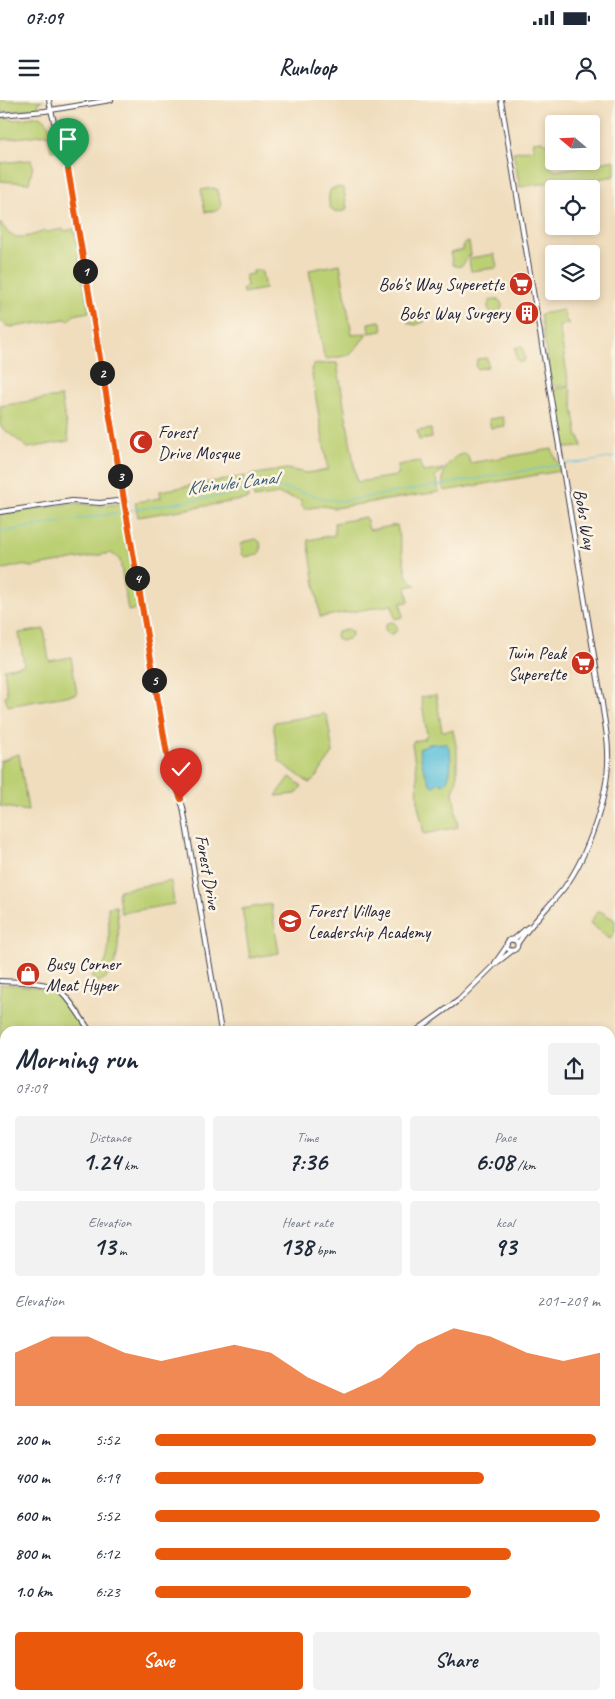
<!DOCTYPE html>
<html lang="en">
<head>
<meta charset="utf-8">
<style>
  :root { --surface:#fff; --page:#f2f2f3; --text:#1f2937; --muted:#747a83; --accent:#ea580c }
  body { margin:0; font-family:Caveat,sans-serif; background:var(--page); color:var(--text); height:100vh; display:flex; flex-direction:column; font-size:19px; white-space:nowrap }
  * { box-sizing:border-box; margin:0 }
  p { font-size:16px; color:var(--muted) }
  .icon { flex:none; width:28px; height:28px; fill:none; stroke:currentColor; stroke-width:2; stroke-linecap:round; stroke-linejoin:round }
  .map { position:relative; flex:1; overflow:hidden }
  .panel { position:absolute; left:0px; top:926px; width:615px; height:674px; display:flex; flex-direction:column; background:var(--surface); border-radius:15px 15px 0 0; box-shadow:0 2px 8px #0003 }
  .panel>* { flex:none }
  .needle { width:32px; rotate:289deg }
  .fabs { position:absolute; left:545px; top:15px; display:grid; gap:10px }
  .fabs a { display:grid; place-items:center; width:55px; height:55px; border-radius:5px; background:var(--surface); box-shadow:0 2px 8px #0003; font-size:25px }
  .pin { position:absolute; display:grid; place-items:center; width:42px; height:42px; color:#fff; margin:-51px -21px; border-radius:50% 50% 50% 0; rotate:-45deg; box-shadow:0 0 5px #0007 }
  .pin .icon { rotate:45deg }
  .km { position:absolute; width:25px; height:25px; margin:-12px; border-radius:50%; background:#222; color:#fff; font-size:14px; line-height:25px; text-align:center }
  .round { display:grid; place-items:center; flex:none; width:52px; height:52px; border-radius:5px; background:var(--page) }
  .headline { display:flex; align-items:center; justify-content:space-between; height:85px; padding:0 15px }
  h1 { font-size:28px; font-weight:800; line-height:38px }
  .stats { display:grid; grid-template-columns:repeat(3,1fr); gap:8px; height:85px; padding:5px 15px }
  .stats div { display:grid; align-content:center; border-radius:5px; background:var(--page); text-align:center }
  .stats b { font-size:25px; font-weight:800 }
  .stats small { font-size:14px; font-weight:400 }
  .stats p { font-size:14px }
  .chart { height:140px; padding:10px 15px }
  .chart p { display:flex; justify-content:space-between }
  .chart svg { width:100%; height:90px; margin-top:5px; fill:var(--accent); opacity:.7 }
  .action { display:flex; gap:10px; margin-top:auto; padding:10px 15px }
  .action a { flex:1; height:58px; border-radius:5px; background:var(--accent); color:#fff; font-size:20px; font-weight:800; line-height:58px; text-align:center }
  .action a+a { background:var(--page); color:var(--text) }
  ul { padding:0 15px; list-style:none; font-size:16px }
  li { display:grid; grid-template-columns:80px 60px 1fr; align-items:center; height:38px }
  li i { height:12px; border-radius:6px; background:var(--accent) }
  .status { display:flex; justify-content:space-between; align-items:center; height:35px; padding:0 25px; background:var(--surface); direction:ltr }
  .status svg { height:14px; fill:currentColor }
  header { display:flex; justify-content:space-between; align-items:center; height:65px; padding:0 15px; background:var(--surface); font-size:22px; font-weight:800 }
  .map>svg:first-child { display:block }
  .green { fill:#bbcf73; stroke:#6e7857 }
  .water { fill:#5ec1dc; stroke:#40728c }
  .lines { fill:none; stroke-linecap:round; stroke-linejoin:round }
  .stream { stroke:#5ec1dc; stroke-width:1 }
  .secondary-casing { stroke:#413e4e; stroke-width:6 }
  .primary-casing { stroke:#413e4e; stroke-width:7 }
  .secondary { stroke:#fff; stroke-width:4 }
  .primary { stroke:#fff; stroke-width:4.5 }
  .route-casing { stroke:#fff; stroke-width:10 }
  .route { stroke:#ea580c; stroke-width:6 }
  .labels { text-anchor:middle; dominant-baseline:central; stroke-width:5; stroke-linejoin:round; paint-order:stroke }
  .poi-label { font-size:18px; fill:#22223b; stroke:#fcf5e5; text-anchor:end }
  .street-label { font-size:18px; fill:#22223b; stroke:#fcf5e5 }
  .water-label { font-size:19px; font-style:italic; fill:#375a73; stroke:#fcf5e5 }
</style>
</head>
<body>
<div class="status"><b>07:09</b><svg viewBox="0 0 49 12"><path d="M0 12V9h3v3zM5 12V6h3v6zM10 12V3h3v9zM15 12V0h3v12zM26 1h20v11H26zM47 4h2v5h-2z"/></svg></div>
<header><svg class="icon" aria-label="menu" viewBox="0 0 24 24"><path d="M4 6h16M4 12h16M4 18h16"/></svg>Runloop<svg class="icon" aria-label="person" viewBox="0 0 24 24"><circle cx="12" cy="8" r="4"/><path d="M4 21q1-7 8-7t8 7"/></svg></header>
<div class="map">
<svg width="615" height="1599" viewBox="0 0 615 1599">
  <rect width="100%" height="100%" fill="#fcf5e5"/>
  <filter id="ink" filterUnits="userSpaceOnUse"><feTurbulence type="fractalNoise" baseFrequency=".02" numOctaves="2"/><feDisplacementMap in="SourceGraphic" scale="10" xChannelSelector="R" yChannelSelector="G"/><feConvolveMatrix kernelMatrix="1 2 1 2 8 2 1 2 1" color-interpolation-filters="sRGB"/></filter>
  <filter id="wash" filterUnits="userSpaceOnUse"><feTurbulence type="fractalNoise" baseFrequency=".0096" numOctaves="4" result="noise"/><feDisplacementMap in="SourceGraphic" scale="20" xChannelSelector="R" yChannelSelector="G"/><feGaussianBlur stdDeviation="1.12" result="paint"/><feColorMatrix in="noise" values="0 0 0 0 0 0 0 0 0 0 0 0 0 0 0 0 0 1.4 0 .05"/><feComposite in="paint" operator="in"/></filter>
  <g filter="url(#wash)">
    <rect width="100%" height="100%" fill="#f0ddbd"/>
    <g class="green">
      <path d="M0,0H44L38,2L39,8L0,12Z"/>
      <path d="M40,16C51,21 53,37 58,50L51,51L48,34L0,40V18H8L13,20Z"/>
      <path d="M541,41L548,44L551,67L556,71L615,60V76L553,87L552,82L520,87L513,52L534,49L533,42Z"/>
      <path d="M31,60L33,66L29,83L0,81V63Z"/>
      <path d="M340,87L344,89L347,108L345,111L334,112C328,107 327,96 331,89Z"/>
      <path d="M214,88L218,90L221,107L218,110L205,112L201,90Z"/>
      <path d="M0,122C3,126 7,132 11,135C18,140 38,135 44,130L47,132L63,129L64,131L74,129L89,212L74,215L69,220L65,219L13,227L7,226L0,221Z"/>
      <path d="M469,142L471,155L467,157C465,164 461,169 453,165L450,153L463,150V144Z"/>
      <path d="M494,154L497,166L496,168L471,171L469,161L470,158Z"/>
      <path d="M340,164L352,235L366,233L365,237L350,255L327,259L324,256L309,170Z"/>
      <path d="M260,170L262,172L265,189L243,193L242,190L247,186L245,175L253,174V171Z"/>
      <circle cx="495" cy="206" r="7"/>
      <path d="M563,210L566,220L569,223L559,226L569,285L555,287L551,283L540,214Z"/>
      <path d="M417,214L425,217L424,222L415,225L408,223L409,217Z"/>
      <path d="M380,221L383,228L382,231L369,233L368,223Z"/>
      <path d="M522,246L525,259L524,261L519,262L517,260L515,248Z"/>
      <path d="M487,258L488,267L477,269L476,267L477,259Z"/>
      <path d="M328,263H337L357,382L396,376L398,374V365L419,361L423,372L444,369L435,378L437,380L439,392L334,408L323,406L304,409L301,406V400L278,394L254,398L252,386L254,383L253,378L249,375L287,369L306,373L328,370L311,269L313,265Z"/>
      <path d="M570,287L578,338H580L582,347L565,348L562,345L557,309L553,292L556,289Z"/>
      <path d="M61,297L69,341L28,348L0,326V306L43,299Z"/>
      <path d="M503,317L505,326L491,328L489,319Z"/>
      <path d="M431,329L432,338L419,340L417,331Z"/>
      <path d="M552,349C554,358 558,360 560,371L444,391C444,387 442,382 443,378C444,367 455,352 467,354L470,363Z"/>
      <path d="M246,376L243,380L244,385L246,387L248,399L138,417L135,402L161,398L160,391Z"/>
      <path d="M74,403L99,406L119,404L122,405L138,506L133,510L128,511L120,460L111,453L32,467L21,465L0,470V414Z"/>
      <path d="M366,417L369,430L397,425L407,477L416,485L406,487L409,502L401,503L403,517L395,519L392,505L320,517L308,440L335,435L334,423Z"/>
      <path d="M256,439L260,442L261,449L259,454L245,457L242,454L241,445L243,442Z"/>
      <circle cx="391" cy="528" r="6"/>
      <path d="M44,529L49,561L71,557L77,594L8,606L5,597L7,593L4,569L24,565L19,533Z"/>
      <path d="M347,529L352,532L351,538L341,541L337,539L336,535L337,532Z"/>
      <path d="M436,595L442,631L453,630L457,650V679L453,692L458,727L424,734L418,705L417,675L412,644L414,641L424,639L427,635L421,597Z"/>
      <path d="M324,614L327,616L333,653L314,680L309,683L279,661L273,624L275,622Z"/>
      <path d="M19,654L28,710V711L0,706V661C8,659 12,655 19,654Z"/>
      <path d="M290,677L302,686L296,694L276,696Z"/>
      <path d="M171,781L174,804L121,813L118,794L120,790Z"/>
      <path d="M271,804L279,853L250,858L242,809Z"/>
      <path d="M116,806C119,826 124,876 97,882L91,877C94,875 99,872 101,870C113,855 108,825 108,807Z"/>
      <path d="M598,810L615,820V832L610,839L590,823Z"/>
      <path d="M0,884C15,886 46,885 58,894C70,903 77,919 86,931H5V950L0,995Z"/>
      <path d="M0,1033L5,1034V1472H0Z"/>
      <path d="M610,1357L615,1359V1599H394L386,1595H610Z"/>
    </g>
    <path class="water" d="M446,643C452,648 452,671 448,678C447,682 446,682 443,684L439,682L434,686L431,685L424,671L419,649L428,644Z"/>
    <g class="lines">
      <path class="stream" d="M0,432L267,388C294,385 318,401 344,401L570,363L586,362L615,357"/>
    </g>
  </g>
  <g filter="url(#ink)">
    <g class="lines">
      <g class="secondary-casing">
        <g id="secondary">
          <path d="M49,0C53,24 62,46 68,69L170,672L183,707L221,931"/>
          <path d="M501,0L602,603C604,619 608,636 608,652C610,692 588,756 564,788C549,807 531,823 518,843"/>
          <path d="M0,15L45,11L111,0"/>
          <path d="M0,412L72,401L100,403L125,400"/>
          <circle cx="512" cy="845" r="5.5"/>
          <path d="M513,840L528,827"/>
          <path d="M495,863L507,846"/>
          <path d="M0,881C16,882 46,881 59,890C70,898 82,920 90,931"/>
          <path d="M416,931L459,900L494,865L512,851"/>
          <path d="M0,1476L5,1477"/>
          <path d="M0,1484H5"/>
          <path d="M359,1595L368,1599"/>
          <path d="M375,1595L383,1599"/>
        </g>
      </g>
      <g class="primary-casing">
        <g id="primary">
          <path d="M610,1140L615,1132"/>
          <path d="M326,1599L328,1595"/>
          <path d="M335,1599L339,1595"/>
        </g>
      </g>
      <use href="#secondary" class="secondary"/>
      <use href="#primary" class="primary"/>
    </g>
  </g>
  <g class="lines" filter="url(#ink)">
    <g class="route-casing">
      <path id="route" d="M68,69L170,672L181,699"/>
    </g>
    <use href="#route" class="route"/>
  </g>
  <defs>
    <g id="supermarket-disc" transform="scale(1.25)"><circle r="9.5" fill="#c8321e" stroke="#fcf5e5"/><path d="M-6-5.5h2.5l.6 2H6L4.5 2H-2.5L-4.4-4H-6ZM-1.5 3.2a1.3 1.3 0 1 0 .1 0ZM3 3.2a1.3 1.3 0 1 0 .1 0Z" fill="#fff"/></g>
    <g id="building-disc" transform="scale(1.25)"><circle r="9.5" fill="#c8321e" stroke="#fcf5e5"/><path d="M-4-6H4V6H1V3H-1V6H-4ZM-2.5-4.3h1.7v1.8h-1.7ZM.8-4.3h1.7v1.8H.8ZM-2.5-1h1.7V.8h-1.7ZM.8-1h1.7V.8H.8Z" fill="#fff"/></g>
    <g id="mosque-disc" transform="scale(1.25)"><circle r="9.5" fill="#c8321e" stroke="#fcf5e5"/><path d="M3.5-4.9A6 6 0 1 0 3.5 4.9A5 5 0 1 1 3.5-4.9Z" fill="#fff"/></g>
    <g id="school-disc" transform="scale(1.25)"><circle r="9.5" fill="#c8321e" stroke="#fcf5e5"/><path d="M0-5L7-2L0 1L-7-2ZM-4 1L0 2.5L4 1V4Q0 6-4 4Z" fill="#fff"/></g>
    <g id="shop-disc" transform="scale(1.25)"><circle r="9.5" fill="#c8321e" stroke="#fcf5e5"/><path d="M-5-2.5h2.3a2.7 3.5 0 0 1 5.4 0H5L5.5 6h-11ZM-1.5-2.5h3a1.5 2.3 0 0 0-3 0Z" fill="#fff"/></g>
  </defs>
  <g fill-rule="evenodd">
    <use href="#supermarket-disc" x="521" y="184"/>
    <use href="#building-disc" x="527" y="213"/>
    <use href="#mosque-disc" x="141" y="342"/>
    <use href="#supermarket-disc" x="583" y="563"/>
    <use href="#school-disc" x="290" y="821"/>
    <use href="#shop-disc" x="28" y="874"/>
  </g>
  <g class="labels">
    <g class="poi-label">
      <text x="504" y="184">Bob's Way Superette</text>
      <text x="510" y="213">Bobs Way Surgery</text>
      <text x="158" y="332" text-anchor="start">Forest<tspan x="158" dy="21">Drive Mosque</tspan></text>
      <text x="566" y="553">Twin Peak<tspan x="566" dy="21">Superette</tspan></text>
      <text x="308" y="811" text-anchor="start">Forest Village<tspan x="308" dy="21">Leadership Academy</tspan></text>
      <text x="46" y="864" text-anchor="start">Busy Corner<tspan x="46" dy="21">Meat Hyper</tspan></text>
    </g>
    <g class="street-label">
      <text transform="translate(585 419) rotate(80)">Bobs Way</text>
      <text transform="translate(208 772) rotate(80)">Forest Drive</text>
    </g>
    <g class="water-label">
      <text transform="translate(232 383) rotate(-7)">Kleinvlei Canal</text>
    </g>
  </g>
</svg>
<div class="fabs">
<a><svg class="needle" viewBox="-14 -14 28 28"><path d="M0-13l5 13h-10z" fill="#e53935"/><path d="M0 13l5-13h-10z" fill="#747a83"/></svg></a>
<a><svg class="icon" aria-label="locate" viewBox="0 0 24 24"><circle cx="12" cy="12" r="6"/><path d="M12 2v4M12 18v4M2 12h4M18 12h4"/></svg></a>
<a><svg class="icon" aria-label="layers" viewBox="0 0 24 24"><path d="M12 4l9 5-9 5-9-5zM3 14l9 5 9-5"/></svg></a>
</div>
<div class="pin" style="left:68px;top:69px;background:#1e9e55"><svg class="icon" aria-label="arrive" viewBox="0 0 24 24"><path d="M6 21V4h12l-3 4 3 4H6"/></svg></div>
<div class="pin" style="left:181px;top:699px;background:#d93025"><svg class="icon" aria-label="check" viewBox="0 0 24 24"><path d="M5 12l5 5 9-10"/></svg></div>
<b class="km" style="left:85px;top:171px">1</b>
<b class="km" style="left:102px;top:273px">2</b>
<b class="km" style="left:120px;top:376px">3</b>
<b class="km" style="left:137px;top:478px">4</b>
<b class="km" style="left:154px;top:580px">5</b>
<section class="panel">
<div class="headline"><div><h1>Morning run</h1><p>07:09</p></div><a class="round"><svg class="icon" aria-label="share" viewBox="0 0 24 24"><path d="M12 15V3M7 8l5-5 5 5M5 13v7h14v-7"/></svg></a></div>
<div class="stats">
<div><p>Distance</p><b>1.24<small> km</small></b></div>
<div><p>Time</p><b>7:36</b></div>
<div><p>Pace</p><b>6:08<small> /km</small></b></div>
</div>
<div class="stats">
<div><p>Elevation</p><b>13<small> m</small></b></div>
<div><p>Heart rate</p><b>138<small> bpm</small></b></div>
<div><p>kcal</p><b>93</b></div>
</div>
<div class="chart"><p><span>Elevation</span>201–209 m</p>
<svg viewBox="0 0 160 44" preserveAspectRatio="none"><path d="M0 44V18L10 10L20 10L30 18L40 22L50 18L60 14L70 18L80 30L90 38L100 30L110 14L120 6L130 10L140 18L150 22L160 18V44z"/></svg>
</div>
<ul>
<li><b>200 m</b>5:52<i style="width:99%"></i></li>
<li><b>400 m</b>6:19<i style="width:74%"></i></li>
<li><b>600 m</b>5:52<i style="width:100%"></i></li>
<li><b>800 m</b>6:12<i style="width:80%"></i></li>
<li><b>1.0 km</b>6:23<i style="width:71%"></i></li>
</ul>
<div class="action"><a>Save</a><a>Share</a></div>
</section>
</div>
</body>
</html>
